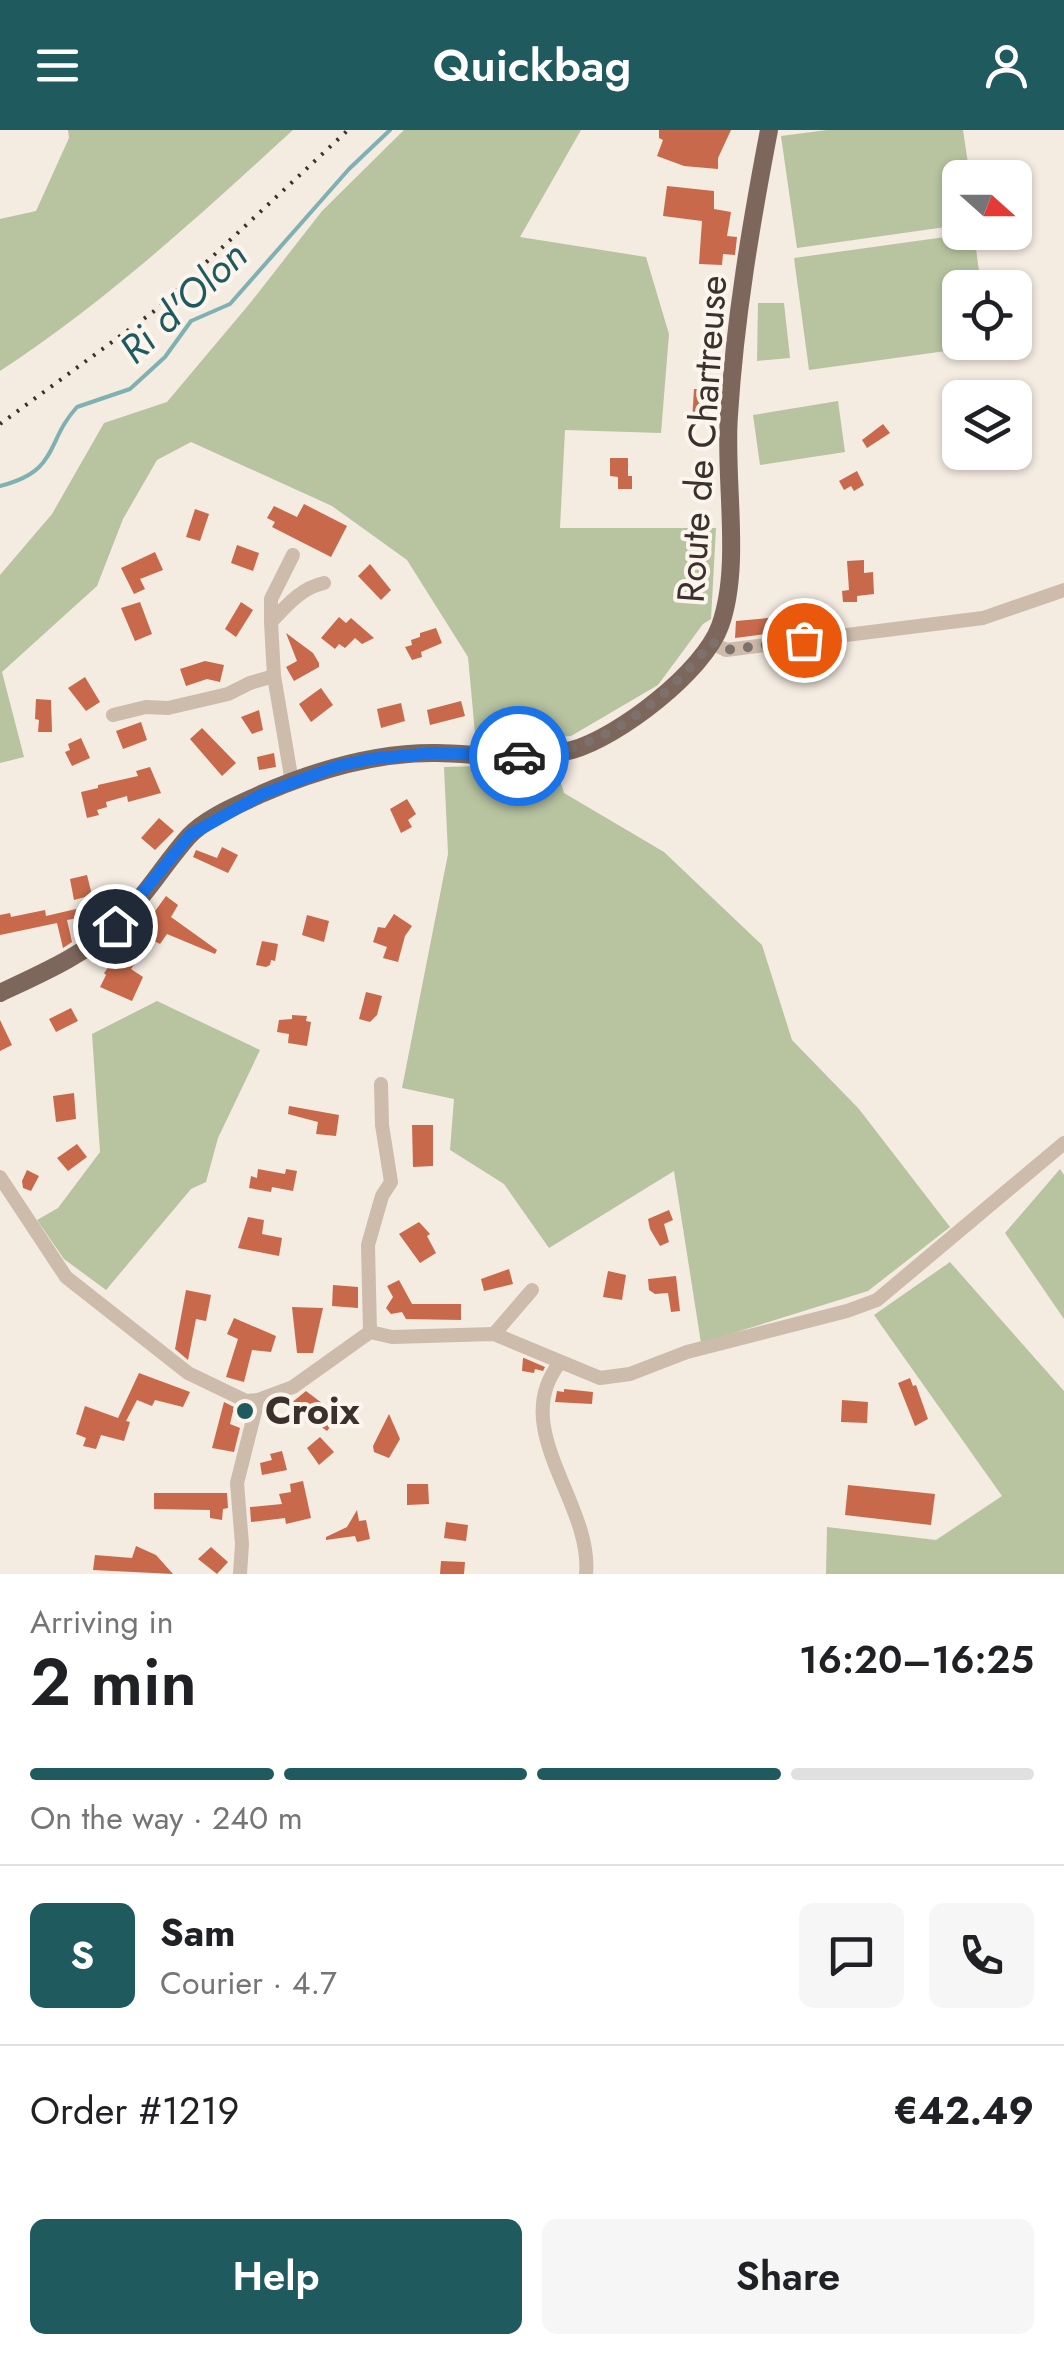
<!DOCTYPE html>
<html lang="en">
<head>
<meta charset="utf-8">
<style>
  :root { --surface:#fff; --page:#f6f6f6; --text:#202124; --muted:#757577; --line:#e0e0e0; --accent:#1f5a5e }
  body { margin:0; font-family:Jost,sans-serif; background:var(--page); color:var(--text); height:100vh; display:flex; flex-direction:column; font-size:38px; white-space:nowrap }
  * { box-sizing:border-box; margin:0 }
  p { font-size:32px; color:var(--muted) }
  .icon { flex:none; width:55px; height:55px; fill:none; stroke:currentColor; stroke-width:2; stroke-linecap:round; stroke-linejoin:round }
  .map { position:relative; height:1444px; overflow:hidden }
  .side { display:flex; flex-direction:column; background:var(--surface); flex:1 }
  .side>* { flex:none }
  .needle { width:65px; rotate:111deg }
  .fabs { position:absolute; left:942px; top:30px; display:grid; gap:20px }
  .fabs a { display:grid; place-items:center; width:90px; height:90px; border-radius:15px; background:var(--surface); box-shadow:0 2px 8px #0004; font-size:50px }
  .pin { position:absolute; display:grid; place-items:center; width:85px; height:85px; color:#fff; margin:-42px; border:5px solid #fff; border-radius:50%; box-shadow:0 2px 10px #0007 }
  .courier { position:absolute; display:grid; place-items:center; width:100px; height:100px; margin:-50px; border:8px solid #1a73e8; border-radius:50%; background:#fff; color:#222; box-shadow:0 2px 12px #0007 }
  .overview em { font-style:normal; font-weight:600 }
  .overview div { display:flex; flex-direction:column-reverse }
  .overview { display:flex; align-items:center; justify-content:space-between; height:170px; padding:0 30px }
  h1 { font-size:65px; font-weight:600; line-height:75px }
  .bar { display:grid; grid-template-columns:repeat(4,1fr); gap:15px 10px; align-content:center; height:120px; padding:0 30px }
  .bar i { height:12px; border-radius:8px; background:var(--line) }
  .bar .current { background:var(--accent) }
  .bar p { grid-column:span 4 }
  .line { display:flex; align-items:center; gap:25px; padding:0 30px; border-top:2px solid var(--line) }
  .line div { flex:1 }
  .round { display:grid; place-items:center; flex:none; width:105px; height:105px; border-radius:15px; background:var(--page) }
  .cta { display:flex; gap:20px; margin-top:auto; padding:20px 30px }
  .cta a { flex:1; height:115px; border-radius:15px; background:var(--accent); color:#fff; font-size:40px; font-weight:600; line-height:115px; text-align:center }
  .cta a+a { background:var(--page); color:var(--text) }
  header { display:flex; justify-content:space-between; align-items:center; height:130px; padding:0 30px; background:var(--accent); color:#fff; font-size:45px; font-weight:600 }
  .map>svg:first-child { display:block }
</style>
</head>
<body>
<header><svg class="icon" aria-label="menu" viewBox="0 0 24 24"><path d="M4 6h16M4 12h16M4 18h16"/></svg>Quickbag<svg class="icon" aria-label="person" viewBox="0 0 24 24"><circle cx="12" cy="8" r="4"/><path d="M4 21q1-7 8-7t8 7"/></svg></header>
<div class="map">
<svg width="1064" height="1444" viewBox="0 0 1064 1444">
  <rect width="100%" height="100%" fill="#f4ebe1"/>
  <g fill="#b8c4a0">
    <path d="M68 0H293C199 86 107 171 0 241V89L36 81 69 8Z"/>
    <path d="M404 0H581L520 107 646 127 669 204 661 303 565 300 560 398H716L711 489 703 494 658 555 571 606 476 614 468 527 407 430 332 376 191 312 157 330 123 389 97 456 2 542 24 627 0 633V445L52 384 104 293 167 272 251 172 322 81Z"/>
    <path d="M827 0H963L970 47 960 48V95L797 118 781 6Z"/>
    <path d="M974 103 981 157 960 158V212L989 215 809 240 794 128Z"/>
    <path d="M758 173H784L790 228 757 231Z"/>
    <path d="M838 271 845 322 760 335 753 285Z"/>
    <path d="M555 634 564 663 664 722 762 815 792 910 859 979 950 1097 868 1161 701 1213 674 1041 549 1118 504 1054 450 1020 454 969 402 958 448 724 444 637Z"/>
    <path d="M157 871 260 920 218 1008 206 1052 191 1059 106 1160 64 1129 37 1090 58 1078 100 1022 92 904Z"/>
    <path d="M1060 1039 1064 1045V1189L1005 1103Z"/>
    <path d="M950 1132 1064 1261V1444H826L827 1397 936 1410 1002 1366 874 1185Z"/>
  </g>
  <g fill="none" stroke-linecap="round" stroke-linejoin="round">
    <path stroke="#7fb0b2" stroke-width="4" d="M0 356C60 341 45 312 77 277L130 259 165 227 191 191 230 174 349 39 390 0"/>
  </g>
  <g fill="#c8694b">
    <path d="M659 0H731L718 28V39L684 36 657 26 663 10 659 8Z"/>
    <path d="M667 56 714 61V79L731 82 727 106 737 107 735 125 723 124 722 135 699 134 702 91 663 86Z"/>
    <path d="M694 259 708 260V291H692Z"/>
    <path d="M883 294 890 303 867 318 862 310Z"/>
    <path d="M610 328H628V346H632V359H618V347L610 346Z"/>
    <path d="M857 341 864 355 854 361 851 356 844 360 839 351Z"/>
    <path d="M304 374 347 396 331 427 272 397 275 392 267 388 274 376 297 387Z"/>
    <path d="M195 379 209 384 200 411 186 407Z"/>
    <path d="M237 415 259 423 253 441 231 433Z"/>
    <path d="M155 422 163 440 140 449 145 459 134 464 121 438Z"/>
    <path d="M864 430V443L873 442 874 464 857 466V472H843L842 461 849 460 847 431Z"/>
    <path d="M370 434 391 460 381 470 358 446Z"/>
    <path d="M140 472 152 504 135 511 121 478Z"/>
    <path d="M241 472 253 480 236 507 225 499Z"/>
    <path d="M812 484 813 498 735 508 736 491Z"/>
    <path d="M339 487 346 493 351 488 374 508 362 514 355 508 345 518 339 514 335 519 321 508Z"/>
    <path d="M436 498 442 513 421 522 422 527 412 530 405 517 412 515 411 510 420 507V503Z"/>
    <path d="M286 503 313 523 319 533V537L294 551 286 537 297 531Z"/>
    <path d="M205 531 224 535 220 552 207 549 186 556 180 539Z"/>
    <path d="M85 547 100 572 86 581 68 558Z"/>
    <path d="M321 558 333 575 311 592 299 574Z"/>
    <path d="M36 569 51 570 52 602H38L39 590 35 589Z"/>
    <path d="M461 571 465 586 430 595 427 580Z"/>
    <path d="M401 573 405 591 381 598 377 579Z"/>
    <path d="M259 580 263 600 252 604 241 587Z"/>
    <path d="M141 592 147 610 123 619 116 601Z"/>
    <path d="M202 598 236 633 222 646 190 609Z"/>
    <path d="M81 608 90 628 72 636 65 622 70 620 68 614Z"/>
    <path d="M274 623 276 637 259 640 257 627Z"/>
    <path d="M150 637 161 663 128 672 127 666 106 672 107 677 97 680 99 685 87 688 81 662 98 658V655L138 646 136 641Z"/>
    <path d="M407 669 416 684 408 690 412 697 401 703 390 679Z"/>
    <path d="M159 688 174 701 155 720 141 708Z"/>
    <path d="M222 717 238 725 228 743 193 727 196 720 217 728Z"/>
    <path d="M87 745 92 765 74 770 70 749Z"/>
    <path d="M166 766 178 775 171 787 217 820 215 824 167 804 160 814 152 810 131 839 143 847 132 871 100 857 106 845 104 843 122 818 126 821Z"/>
    <path d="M76 779 78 788 67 790 72 812 63 818 57 793 0 805V785L10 783 11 787 45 780 46 786Z"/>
    <path d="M394 784 412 796 405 806 398 832 383 828 387 817 373 812 378 797 385 798Z"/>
    <path d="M307 785 329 791 324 812 302 805Z"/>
    <path d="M262 811 278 814 275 831 271 830 270 835 266 837 256 835Z"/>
    <path d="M366 862 382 866 377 885 370 892 359 889Z"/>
    <path d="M71 878 78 891 56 902 49 889Z"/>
    <path d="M292 885 307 886 306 891 311 892 307 916 288 913 289 904 277 902 279 890 292 889Z"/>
    <path d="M0 890 12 915 0 921Z"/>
    <path d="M74 963 76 989 56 992 53 966Z"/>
    <path d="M289 976 339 985 336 1006 316 1004 318 992 288 984Z"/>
    <path d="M412 995H433V1036L413 1037Z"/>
    <path d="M77 1014 87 1027 68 1041 57 1028Z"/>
    <path d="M258 1039 285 1044 286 1039 297 1041 293 1061 272 1057 271 1062 249 1058 251 1046 257 1048Z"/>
    <path d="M27 1040 39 1046 31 1061 23 1058 22 1051Z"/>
    <path d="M669 1080 673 1090 664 1094 669 1112 660 1116 650 1099 648 1089Z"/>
    <path d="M248 1087 264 1090 262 1104 282 1108 279 1126 238 1118Z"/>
    <path d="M419 1092 430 1104 427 1106 436 1123 420 1133 399 1104Z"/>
    <path d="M509 1139 513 1154 484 1161 481 1149Z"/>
    <path d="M608 1141 626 1145 622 1170 603 1167Z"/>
    <path d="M676 1146 680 1181 671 1182 668 1163 655 1164 649 1160 648 1149Z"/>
    <path d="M399 1150 412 1174H461V1190L406 1189 402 1182 391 1184 386 1178 393 1167 387 1156Z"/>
    <path d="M333 1155 358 1157V1178L332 1176Z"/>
    <path d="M186 1160 211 1165 206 1191 196 1189 188 1230 175 1219Z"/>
    <path d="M292 1177 323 1178 313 1223H297Z"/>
    <path d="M234 1188 276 1206 271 1222 252 1220 244 1252 226 1247 238 1209 227 1204Z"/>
    <path d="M523 1228H524L545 1237 543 1241 535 1239 534 1243 522 1241Z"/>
    <path d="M139 1243 190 1262 183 1277 155 1270 152 1276 137 1270 126 1291 130 1292 124 1311 101 1305 96 1319 83 1316 86 1308 76 1304 85 1276 118 1288Z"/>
    <path d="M910 1248 913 1256 916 1255 928 1289 915 1296 898 1253Z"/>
    <path d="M564 1259 593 1262 592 1274 555 1272 557 1261 564 1262Z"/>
    <path d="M306 1261 339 1286 327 1301 290 1274Z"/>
    <path d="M842 1270 868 1272 867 1293 841 1292Z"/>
    <path d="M224 1272 234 1277 230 1294 240 1298 234 1322 212 1318Z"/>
    <path d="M389 1284 400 1309 389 1328 374 1322 373 1316Z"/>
    <path d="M320 1307 334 1322 319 1335 307 1318Z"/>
    <path d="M282 1321 287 1340 262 1345 260 1333 272 1330 270 1324Z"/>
    <path d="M303 1351 311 1388 286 1394 285 1388 251 1392 250 1377 282 1374 279 1364 291 1362 290 1354Z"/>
    <path d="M407 1354H428L429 1374 407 1375Z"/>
    <path d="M848 1355 935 1364 931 1395 845 1385Z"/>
    <path d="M154 1363H227L228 1378 223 1379 222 1390 210 1388V1380L154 1379Z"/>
    <path d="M357 1380 359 1391 366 1390 370 1409 357 1412 355 1406 326 1410V1407L347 1397Z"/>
    <path d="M446 1392 468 1395 466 1411 444 1408Z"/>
    <path d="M136 1416 156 1425 173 1444 93 1440 95 1425 132 1428Z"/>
    <path d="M211 1417 228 1432 217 1444 198 1429Z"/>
    <path d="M441 1431 465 1432 464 1444H440Z"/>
  </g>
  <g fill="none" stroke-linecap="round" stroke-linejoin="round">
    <g stroke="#cdbbac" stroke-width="14">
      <path d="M271 492V469L293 425"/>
      <path d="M712 513 726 520 983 488 1064 460"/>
      <path d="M113 585 146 577 168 578 228 564 250 553 274 546"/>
      <path d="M292 652 274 546 271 492C287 475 301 458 324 453"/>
      <path d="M0 1047 66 1147 188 1243 246 1271 258 1270 293 1257 370 1202 392 1207 494 1204 600 1248 630 1244 687 1222 847 1181 877 1170 1064 1013"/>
      <path d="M370 1202 368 1115 382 1066 391 1052 382 995 381 954"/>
      <path d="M494 1204 532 1160"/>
      <path d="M559 1234C508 1299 593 1374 586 1444"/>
      <path d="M240 1444 242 1414 237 1353 258 1270"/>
    </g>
    <path stroke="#7d675c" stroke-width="18" d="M0 863C40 844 85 825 117 794 145 767 164 734 189 706 207 687 238 675 261 664 316 640 376 622 437 623 482 624 529 632 572 620 619 607 704 541 720 496 742 436 724 349 729 285 735 189 751 94 769 0"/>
    <path stroke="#3b302b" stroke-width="4" stroke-dasharray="2.5 8" stroke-linecap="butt" d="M0 294 153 182 348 0"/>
  </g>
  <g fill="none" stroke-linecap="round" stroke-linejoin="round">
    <path stroke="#7c716b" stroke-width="10" stroke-dasharray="0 18" d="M519 626C598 626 665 571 712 512L726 520 804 510"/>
    <path stroke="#1a73e8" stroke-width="12" d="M115 796 190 705 263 664 338 636 370 629 434 623 519 626"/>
  </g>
  <circle fill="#1f5a5e" stroke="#fbf5ee" stroke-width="4" cx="245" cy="1281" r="10"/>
  <g text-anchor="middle" stroke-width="8" stroke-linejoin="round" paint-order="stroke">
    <g font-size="38" fill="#3b302b" stroke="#fbf5ee">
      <text transform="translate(702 309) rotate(-86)" y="13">Route de Chartreuse</text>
    </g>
    <g font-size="38" font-weight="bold" fill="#3b302b" stroke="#fbf5ee" text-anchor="start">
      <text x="265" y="1294">Croix</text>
    </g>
    <g font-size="40" font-style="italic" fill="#1f5a5e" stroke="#fbf5ee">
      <text transform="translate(183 172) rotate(-43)" y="14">Ri d'Olon</text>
    </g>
  </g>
</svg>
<div class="fabs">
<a><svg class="needle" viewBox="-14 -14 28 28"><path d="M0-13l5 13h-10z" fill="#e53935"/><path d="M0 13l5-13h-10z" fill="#757577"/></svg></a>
<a><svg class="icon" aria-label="locate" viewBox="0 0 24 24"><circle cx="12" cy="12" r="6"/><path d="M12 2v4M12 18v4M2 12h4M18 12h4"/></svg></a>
<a><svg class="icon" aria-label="layers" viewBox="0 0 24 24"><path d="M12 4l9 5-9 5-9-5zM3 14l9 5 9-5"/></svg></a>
</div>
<div class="pin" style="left:804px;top:510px;background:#ea580c"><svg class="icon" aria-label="bag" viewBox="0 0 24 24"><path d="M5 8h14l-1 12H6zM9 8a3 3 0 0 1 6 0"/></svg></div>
<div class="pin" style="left:115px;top:796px;background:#1f2937"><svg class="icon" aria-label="home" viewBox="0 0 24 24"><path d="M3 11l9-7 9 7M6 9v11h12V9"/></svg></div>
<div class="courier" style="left:519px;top:626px"><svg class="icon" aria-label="car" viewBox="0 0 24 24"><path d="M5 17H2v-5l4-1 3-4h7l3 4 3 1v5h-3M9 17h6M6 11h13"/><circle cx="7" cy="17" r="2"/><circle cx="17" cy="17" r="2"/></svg></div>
</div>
<section class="side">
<div class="overview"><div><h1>2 min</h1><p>Arriving in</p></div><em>16:20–16:25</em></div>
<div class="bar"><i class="current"></i><i class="current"></i><i class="current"></i><i></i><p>On the way · 240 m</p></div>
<div class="line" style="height:180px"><b class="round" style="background:var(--accent);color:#fff">S</b><div><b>Sam</b><p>Courier · 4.7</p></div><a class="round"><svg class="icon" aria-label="chat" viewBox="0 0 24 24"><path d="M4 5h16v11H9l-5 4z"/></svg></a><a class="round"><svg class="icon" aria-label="phone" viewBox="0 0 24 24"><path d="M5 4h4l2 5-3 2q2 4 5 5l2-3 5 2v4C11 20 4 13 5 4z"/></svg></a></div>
<div class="line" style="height:130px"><div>Order #1219</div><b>€42.49</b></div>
<div class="cta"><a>Help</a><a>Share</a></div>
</section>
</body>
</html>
